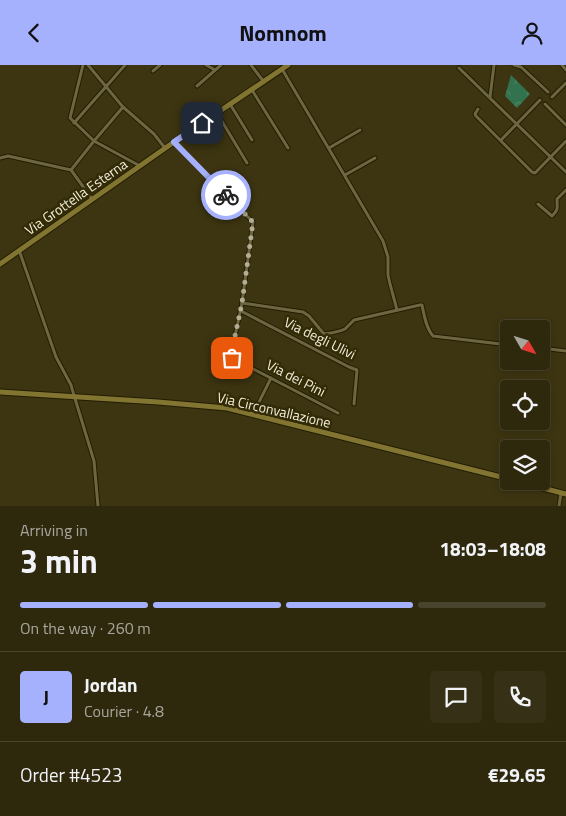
<!DOCTYPE html>
<html lang="en">
<head>
<meta charset="utf-8">
<style>
  :root { --surface:#2e280d; --page:#363016; --text:#f1f3f6; --muted:#a7a69d; --line:#49442e; --accent:#a5b1fc }
  body { margin:0; font-family:"Titillium Web",sans-serif; background:var(--page); color:var(--text); height:100vh; display:flex; flex-direction:column; font-size:19px; white-space:nowrap }
  * { box-sizing:border-box; margin:0 }
  p { font-size:16px; color:var(--muted) }
  .icon { flex:none; width:28px; height:28px; fill:none; stroke:currentColor; stroke-width:2; stroke-linecap:round; stroke-linejoin:round }
  .map { position:relative; height:441px; overflow:hidden }
  .drawer { display:flex; flex-direction:column; background:var(--surface); flex:1 }
  .drawer>* { flex:none }
  .needle { width:32px; rotate:129deg }
  .fabs { position:absolute; left:500px; top:255px; display:grid; gap:10px }
  .fabs a { display:grid; place-items:center; width:50px; height:50px; border-radius:5px; background:var(--surface); box-shadow:0 2px 8px #0003,0 0 0 1px var(--line); font-size:25px }
  .pin { position:absolute; display:grid; place-items:center; width:42px; height:42px; color:#fff; margin:-21px; border-radius:10px; box-shadow:0 2px 8px #0006 }
  .courier { position:absolute; display:grid; place-items:center; width:50px; height:50px; margin:-25px; border:4px solid #a5b1fc; border-radius:50%; background:#fff; color:#222; box-shadow:0 1px 6px #0007 }
  .headline em { font-style:normal; font-weight:700 }
  .headline div { display:flex; flex-direction:column-reverse }
  .headline { display:flex; align-items:center; justify-content:space-between; height:85px; padding:0 20px }
  h1 { font-size:32px; font-weight:700; line-height:38px }
  .bar { display:grid; grid-template-columns:repeat(4,1fr); gap:8px 5px; align-content:center; height:60px; padding:0 20px }
  .bar i { height:6px; border-radius:4px; background:var(--line) }
  .bar .active { background:var(--accent) }
  .bar p { grid-column:span 4 }
  .line { display:flex; align-items:center; gap:12px; padding:0 20px; border-top:1px solid var(--line) }
  .line div { flex:1 }
  .round { display:grid; place-items:center; flex:none; width:52px; height:52px; border-radius:5px; background:var(--page) }
  header { display:flex; justify-content:space-between; align-items:center; height:65px; padding:0 20px; background:var(--accent); color:#111; font-size:22px; font-weight:700 }
  .map>svg:first-child { display:block }
</style>
</head>
<body>
<header><svg class="icon" aria-label="back" viewBox="0 0 24 24"><path d="M15 5l-7 7 7 7"/></svg>Nomnom<svg class="icon" aria-label="person" viewBox="0 0 24 24"><circle cx="12" cy="8" r="4"/><path d="M4 21q1-7 8-7t8 7"/></svg></header>
<div class="map">
<svg width="566" height="441" viewBox="0 0 566 441">
  <defs>
    <pattern id="forest-crowns" width="20" height="18" patternUnits="userSpaceOnUse" patternTransform="scale(1.25)"><rect width="20" height="18" fill="#32724f"/><path d="M2 6a3 3 0 1 1 6 0M12 15a3 3 0 1 1 6 0" fill="none" stroke="#508668"/></pattern>
  </defs>
  <rect width="100%" height="100%" fill="#3d3511"/>
  <path fill="url(#forest-crowns)" d="M511 10 530 29 517 43 505 31Z"/>
  <g fill="none" stroke-linecap="round" stroke-linejoin="round">
    <defs>
      <g id="street">
        <path d="M88 0 123 42 154 69 165 83"/>
        <path d="M206 0 215 5"/>
        <path d="M251 0 264 17"/>
        <path d="M514 0 521 2 548 27"/>
        <path d="M562 0 566 5"/>
        <path d="M459 3 566 107"/>
        <path d="M282 4 383 176 388 192V210L390 219 397 245"/>
        <path d="M153 6 160 0"/>
        <path d="M197 21 221 0"/>
        <path d="M252 25 288 83"/>
        <path d="M490 32 494 0"/>
        <path d="M552 32 566 18"/>
        <path d="M230 39 252 75"/>
        <path d="M545 39 566 60"/>
        <path d="M123 42 94 76 140 101"/>
        <path d="M478 44 475 49 476 51 532 107 535 108 566 76"/>
        <path d="M217 48 247 98"/>
        <path d="M74 58 125 0"/>
        <path d="M501 75 540 35"/>
        <path d="M174 77 253 157 242 238 231 290 232 293 338 348"/>
        <path d="M329 83 360 65"/>
        <path d="M0 93 8 91 71 105 92 134"/>
        <path d="M71 105 94 76 70 53 83 0"/>
        <path d="M345 110 375 93"/>
        <path d="M538 139 552 151C559 144 557 143 557 134L566 125"/>
        <path d="M19 185 56 292 71 320 73 327 94 396 98 441"/>
        <path d="M242 238 303 247 309 251 324 269C331 268 339 267 345 264 348 261 351 258 354 255L420 240H422C424 250 426 263 433 271L509 280"/>
        <path d="M241 246 349 302 357 305 354 339"/>
        <path d="M541 283 566 286"/>
        <path d="M253 349 271 313"/>
        <path d="M559 441 561 428"/>
      </g>
      <g id="secondary">
        <path d="M0 199 174 77 288 0"/>
        <path d="M0 327 158 337 227 343 509 414"/>
        <path d="M516 416 566 429"/>
      </g>
    </defs>
    <use href="#street" stroke="#221d03" stroke-width="5"/>
    <use href="#secondary" stroke="#221d03" stroke-width="7"/>
    <use href="#street" stroke="#6e6541" stroke-width="3"/>
    <use href="#secondary" stroke="#827431" stroke-width="5"/>
  </g>
  <g fill="none" stroke-linecap="round" stroke-linejoin="round">
    <path stroke="#b2ad93" stroke-width="5" stroke-dasharray="0 9" d="M226 130 253 157 242 238 231 290 232 293"/>
    <path stroke="#a5b1fc" stroke-width="6" d="M202 58 174 77 226 130"/>
  </g>
  <g text-anchor="middle" stroke-width="5" stroke-linejoin="round" paint-order="stroke">
    <g font-size="14" fill="#f1edd9" stroke="#332b06">
      <text transform="translate(76 132) rotate(-35)" y="5">Via Grottella Esterna</text>
      <text transform="translate(320 273) rotate(26)" y="5">Via degli Ulivi</text>
      <text transform="translate(296 313) rotate(27)" y="5">Via dei Pini</text>
      <text transform="translate(274 345) rotate(13)" y="5">Via Circonvallazione</text>
    </g>
  </g>
</svg>
<div class="fabs">
<a><svg class="needle" viewBox="-14 -14 28 28"><path d="M0-13l5 13h-10z" fill="#e53935"/><path d="M0 13l5-13h-10z" fill="#a7a69d"/></svg></a>
<a><svg class="icon" aria-label="locate" viewBox="0 0 24 24"><circle cx="12" cy="12" r="6"/><path d="M12 2v4M12 18v4M2 12h4M18 12h4"/></svg></a>
<a><svg class="icon" aria-label="layers" viewBox="0 0 24 24"><path d="M12 4l9 5-9 5-9-5zM3 14l9 5 9-5"/></svg></a>
</div>
<div class="pin" style="left:232px;top:293px;background:#ea580c"><svg class="icon" aria-label="bag" viewBox="0 0 24 24"><path d="M5 8h14l-1 12H6zM9 8a3 3 0 0 1 6 0"/></svg></div>
<div class="pin" style="left:202px;top:58px;background:#1f2937"><svg class="icon" aria-label="home" viewBox="0 0 24 24"><path d="M3 11l9-7 9 7M6 9v11h12V9"/></svg></div>
<div class="courier" style="left:226px;top:130px"><svg class="icon" aria-label="bike" viewBox="0 0 24 24"><circle cx="6" cy="16" r="4"/><circle cx="18" cy="16" r="4"/><path d="M6 16l4-8h5l3 8M10 8l3 8H6M13 5h3"/></svg></div>
</div>
<section class="drawer">
<div class="headline"><div><h1>3 min</h1><p>Arriving in</p></div><em>18:03–18:08</em></div>
<div class="bar"><i class="active"></i><i class="active"></i><i class="active"></i><i></i><p>On the way · 260 m</p></div>
<div class="line" style="height:90px"><b class="round" style="background:var(--accent);color:#111">J</b><div><b>Jordan</b><p>Courier · 4.8</p></div><a class="round"><svg class="icon" aria-label="chat" viewBox="0 0 24 24"><path d="M4 5h16v11H9l-5 4z"/></svg></a><a class="round"><svg class="icon" aria-label="phone" viewBox="0 0 24 24"><path d="M5 4h4l2 5-3 2q2 4 5 5l2-3 5 2v4C11 20 4 13 5 4z"/></svg></a></div>
<div class="line" style="height:65px"><div>Order #4523</div><b>€29.65</b></div>
</section>
</body>
</html>
